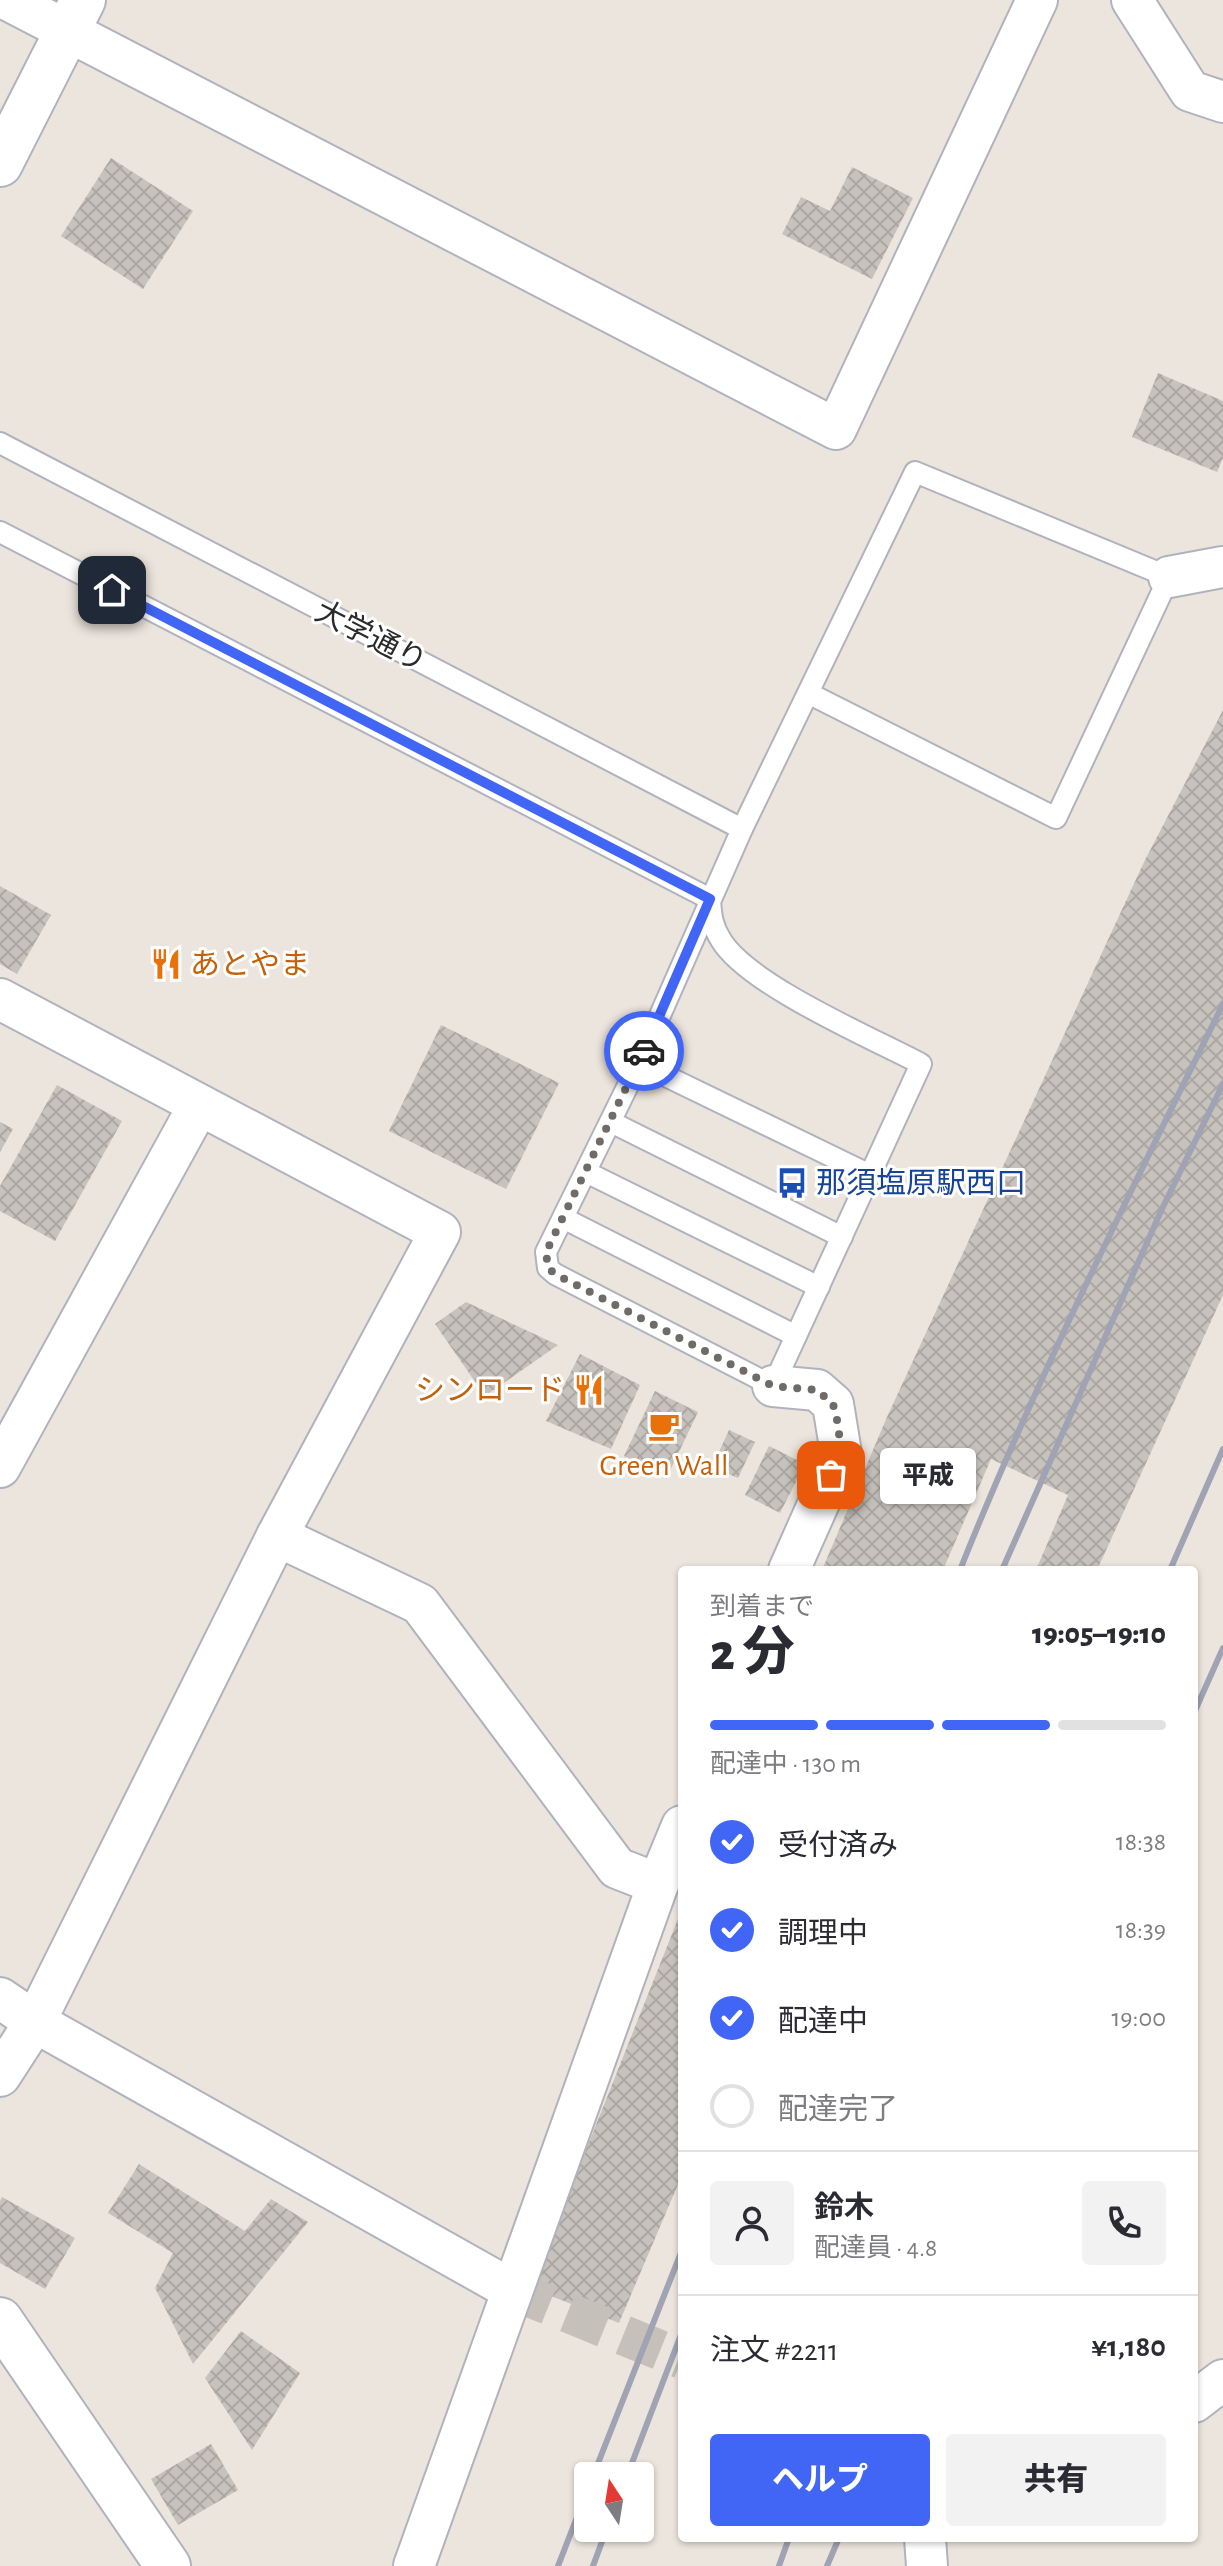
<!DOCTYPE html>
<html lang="ja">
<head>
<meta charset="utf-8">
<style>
  :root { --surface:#fff; --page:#f2f2f3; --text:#2b2b33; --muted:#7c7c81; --line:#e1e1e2; --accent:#4165f4 }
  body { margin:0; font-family:"Alegreya Sans","Noto Sans JP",sans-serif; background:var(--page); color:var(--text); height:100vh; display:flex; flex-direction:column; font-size:30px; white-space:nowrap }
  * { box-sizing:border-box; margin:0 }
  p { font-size:26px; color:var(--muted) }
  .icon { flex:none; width:44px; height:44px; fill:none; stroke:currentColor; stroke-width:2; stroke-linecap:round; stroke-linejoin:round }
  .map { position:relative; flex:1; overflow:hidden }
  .panel { position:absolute; left:678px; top:1566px; width:520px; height:976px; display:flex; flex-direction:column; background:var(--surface); border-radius:8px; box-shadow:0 2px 6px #0004 }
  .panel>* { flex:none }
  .needle { width:52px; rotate:348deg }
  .controls { position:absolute; left:574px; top:2462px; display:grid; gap:16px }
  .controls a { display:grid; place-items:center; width:80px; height:80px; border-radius:8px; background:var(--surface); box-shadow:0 2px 6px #0004; font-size:40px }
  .pin { position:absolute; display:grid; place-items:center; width:68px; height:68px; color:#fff; margin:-34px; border-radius:16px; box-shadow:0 4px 12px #0006 }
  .courier { position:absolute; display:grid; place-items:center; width:80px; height:80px; margin:-40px; border:6px solid #4165f4; border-radius:50%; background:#fff; color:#222; box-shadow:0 2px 10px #0007 }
  .bubble { position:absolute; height:56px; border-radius:8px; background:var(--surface); box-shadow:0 2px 6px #0004; font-size:26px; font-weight:800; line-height:56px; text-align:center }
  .overview em { font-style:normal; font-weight:800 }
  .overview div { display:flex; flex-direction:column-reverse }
  .overview { display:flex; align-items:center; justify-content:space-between; height:136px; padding:0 32px }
  h1 { font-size:52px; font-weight:800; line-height:60px }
  .bar { display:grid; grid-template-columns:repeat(4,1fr); gap:12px 8px; align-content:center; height:96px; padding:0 32px }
  .bar i { height:10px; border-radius:6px; background:var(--line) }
  .bar .on { background:var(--accent) }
  .bar p { grid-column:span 4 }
  .line { display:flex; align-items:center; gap:20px; padding:0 32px; border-top:2px solid var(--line) }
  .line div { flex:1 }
  .round { display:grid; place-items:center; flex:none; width:84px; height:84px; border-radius:8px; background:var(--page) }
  ol { padding:0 32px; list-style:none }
  li { display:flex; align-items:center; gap:24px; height:88px }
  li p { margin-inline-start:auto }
  li .icon { padding:8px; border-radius:50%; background:var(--accent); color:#fff; stroke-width:4 }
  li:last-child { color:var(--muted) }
  li i { width:44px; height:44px; border:4px solid var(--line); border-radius:50% }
  .button { display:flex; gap:16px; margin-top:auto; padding:16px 32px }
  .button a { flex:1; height:92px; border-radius:8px; background:var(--accent); color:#fff; font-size:32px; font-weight:800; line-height:92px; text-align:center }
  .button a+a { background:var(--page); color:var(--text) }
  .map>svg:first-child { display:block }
</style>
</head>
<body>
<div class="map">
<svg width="1223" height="2566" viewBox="0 0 1223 2566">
  <defs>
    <pattern id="building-cross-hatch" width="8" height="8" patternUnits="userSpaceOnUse" patternTransform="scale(2)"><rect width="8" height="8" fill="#c7c2bc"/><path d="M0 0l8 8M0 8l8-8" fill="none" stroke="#aba7a2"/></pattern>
  </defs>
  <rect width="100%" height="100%" fill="#ece5dd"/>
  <g fill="url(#building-cross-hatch)">
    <path d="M111 158 193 211 143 289 61 236Z"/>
    <path d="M852 167 913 198 872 279 782 234 801 197 830 211Z"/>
    <path d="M1158 373 1223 401V458L1217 472 1132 437Z"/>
    <path d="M1223 710V1295L1097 1570H1036L1068 1495 991 1459 943 1570H822L887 1417 1144 862Z"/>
    <path d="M0 886 51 915 17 974 0 964Z"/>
    <path d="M441 1025 559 1083 506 1189 389 1131Z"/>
    <path d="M57 1085 122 1121 55 1241 0 1211V1186Z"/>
    <path d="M0 1122 13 1129 0 1152Z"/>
    <path d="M466 1302 558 1345 485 1396 435 1324Z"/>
    <path d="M580 1354 640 1385 611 1449 546 1421Z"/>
    <path d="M655 1391 698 1412 667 1477 624 1456Z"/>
    <path d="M729 1430 755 1442 738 1478 712 1467Z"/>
    <path d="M769 1446 805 1464 780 1513 745 1495Z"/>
    <path d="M682 1909V2175L619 2323 531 2288Z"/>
    <path d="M139 2164 245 2231 271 2199 308 2222 193 2364 155 2288 173 2253 108 2213Z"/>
    <path d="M2 2197 75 2238 45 2289 0 2263V2201Z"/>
    <path d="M241 2331 300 2373 252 2450 205 2378Z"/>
    <path d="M211 2444 238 2490 178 2525 151 2479Z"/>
  </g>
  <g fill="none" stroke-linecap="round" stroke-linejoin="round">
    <path stroke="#c5c0b9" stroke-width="40" stroke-dasharray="40 20" stroke-linecap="butt" d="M512 2290 682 2359"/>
    <defs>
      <g id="service">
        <path d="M0 443 742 829"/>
        <path d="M0 532 710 899"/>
        <path d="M710 899C711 915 712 926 721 940 748 985 872 1038 921 1064L773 1386 555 1274 548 1268 546 1252 639 1063 742 829 915 472 1169 577 1056 818 808 693"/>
        <path d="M639 1063 870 1175"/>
        <path d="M611 1122 842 1237"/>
        <path d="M586 1172 819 1287"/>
        <path d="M563 1218 796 1336"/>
      </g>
      <g id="minor">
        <path d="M8 0 836 429 1037 0"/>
        <path d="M1132 0 1190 91 1223 102"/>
        <path d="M1169 577 1223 567"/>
        <path d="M0 999 440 1232 277 1536 35 2022 0 2076"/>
        <path d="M773 1386 817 1390 833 1404 841 1453 789 1570"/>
        <path d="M0 1467 199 1105"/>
        <path d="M277 1536 420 1604 617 1868 658 1884"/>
        <path d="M0 1998 35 2022 512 2290"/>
        <path d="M1194 2402 1223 2380"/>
        <path d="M925 2538 927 2566"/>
        <path d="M414 2566 658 1884 682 1826"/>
      </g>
      <g id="tertiary">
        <path d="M0 164 83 0"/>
        <path d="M0 2320 168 2566"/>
      </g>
    </defs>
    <use href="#service" stroke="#b0b3be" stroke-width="24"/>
    <use href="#minor" stroke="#b0b3be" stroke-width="44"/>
    <use href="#tertiary" stroke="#b0b3be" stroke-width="48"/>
    <use href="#service" stroke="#fff" stroke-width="20"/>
    <use href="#minor" stroke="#fff" stroke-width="40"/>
    <use href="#tertiary" stroke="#fff" stroke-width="44"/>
    <g stroke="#9fa3b4" stroke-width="6">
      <path d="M960 1570C1037 1377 1131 1191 1223 1004"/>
      <path d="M1002 1570 1161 1211 1223 1084"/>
      <path d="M1170 1570 1223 1449"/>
      <path d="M1194 1713 1223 1648"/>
      <path d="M593 2476 682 2250"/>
      <path d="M627 2476 682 2332"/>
      <path d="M558 2566 588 2489"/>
      <path d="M593 2566 607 2528"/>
      <path d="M779 2566 789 2538"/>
      <path d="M827 2566 839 2538"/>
    </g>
  </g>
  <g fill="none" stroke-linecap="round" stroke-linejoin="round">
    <path stroke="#6e6b69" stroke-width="8" stroke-dasharray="0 14.4" d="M644 1051 546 1252 548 1268 555 1274 773 1386 817 1390 833 1404 838 1424 841 1453 831 1475"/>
    <path stroke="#4165f4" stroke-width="10" d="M112 590 710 899 644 1051"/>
  </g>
  <defs>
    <symbol id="restaurant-bare" viewBox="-9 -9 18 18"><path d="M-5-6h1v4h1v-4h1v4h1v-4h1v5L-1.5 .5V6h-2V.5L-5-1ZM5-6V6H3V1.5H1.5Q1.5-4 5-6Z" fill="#e8710a" stroke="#fff" stroke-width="2.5" paint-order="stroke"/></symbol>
    <symbol id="bus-bare" viewBox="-9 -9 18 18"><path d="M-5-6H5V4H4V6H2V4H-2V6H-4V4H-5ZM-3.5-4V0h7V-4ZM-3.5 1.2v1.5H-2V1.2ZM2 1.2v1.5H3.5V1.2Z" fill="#1a4fb4" stroke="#fff" stroke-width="2.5" paint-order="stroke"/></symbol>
    <symbol id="cafe-bare" viewBox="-9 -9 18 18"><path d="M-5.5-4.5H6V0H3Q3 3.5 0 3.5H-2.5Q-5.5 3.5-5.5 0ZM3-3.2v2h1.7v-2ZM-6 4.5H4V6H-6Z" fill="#e8710a" stroke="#fff" stroke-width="2.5" paint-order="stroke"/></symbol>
  </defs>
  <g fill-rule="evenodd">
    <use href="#restaurant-bare" x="144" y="942" width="44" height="44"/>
    <use href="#bus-bare" x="770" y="1161" width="44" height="44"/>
    <use href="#restaurant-bare" x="567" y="1368" width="44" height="44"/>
    <use href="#cafe-bare" x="642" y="1404" width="44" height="44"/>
  </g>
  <g text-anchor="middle" stroke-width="6" stroke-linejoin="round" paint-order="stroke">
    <g font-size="30" fill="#2a2a2a" stroke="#fff">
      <text transform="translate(371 636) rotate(27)" y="10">大学通り</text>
    </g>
    <g font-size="30" fill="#c56008" stroke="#fff" text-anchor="start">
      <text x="190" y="974">あとやま</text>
      <text x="565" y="1400" text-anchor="end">シンロード</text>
      <text x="664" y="1475" text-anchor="middle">Green Wall</text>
    </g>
    <g font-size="30" fill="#164399" stroke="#fff" text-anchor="start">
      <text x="816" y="1193">那須塩原駅西口</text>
    </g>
  </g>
</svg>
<div class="controls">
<a><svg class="needle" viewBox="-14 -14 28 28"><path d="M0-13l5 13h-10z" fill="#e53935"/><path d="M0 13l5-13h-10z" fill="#7c7c81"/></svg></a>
</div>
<div class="pin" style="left:831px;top:1475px;background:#ea580c"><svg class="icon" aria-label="bag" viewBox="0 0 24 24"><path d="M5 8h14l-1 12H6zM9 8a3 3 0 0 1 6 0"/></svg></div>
<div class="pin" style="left:112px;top:590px;background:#1f2937"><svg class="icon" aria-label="home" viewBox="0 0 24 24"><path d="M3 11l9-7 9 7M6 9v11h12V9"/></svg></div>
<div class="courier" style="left:644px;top:1051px"><svg class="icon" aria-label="car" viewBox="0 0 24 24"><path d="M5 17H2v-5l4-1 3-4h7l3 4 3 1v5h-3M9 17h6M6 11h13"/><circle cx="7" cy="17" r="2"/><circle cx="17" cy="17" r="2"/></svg></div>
<div class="bubble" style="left:880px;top:1448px;width:96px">平成</div>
<section class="panel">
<div class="overview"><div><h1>2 分</h1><p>到着まで</p></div><em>19:05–19:10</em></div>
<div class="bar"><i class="on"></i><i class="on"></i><i class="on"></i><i></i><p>配達中 · 130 m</p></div>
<ol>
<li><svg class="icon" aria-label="check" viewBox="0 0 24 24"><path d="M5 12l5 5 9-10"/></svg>受付済み<p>18:38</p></li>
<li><svg class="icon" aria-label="check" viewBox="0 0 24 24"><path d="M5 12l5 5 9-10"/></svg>調理中<p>18:39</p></li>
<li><svg class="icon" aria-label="check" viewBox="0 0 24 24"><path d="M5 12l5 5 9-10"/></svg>配達中<p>19:00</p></li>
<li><i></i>配達完了</li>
</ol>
<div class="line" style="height:144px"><a class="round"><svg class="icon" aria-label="person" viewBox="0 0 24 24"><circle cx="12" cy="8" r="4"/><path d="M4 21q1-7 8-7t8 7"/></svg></a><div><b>鈴木</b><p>配達員 · 4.8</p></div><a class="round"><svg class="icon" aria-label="phone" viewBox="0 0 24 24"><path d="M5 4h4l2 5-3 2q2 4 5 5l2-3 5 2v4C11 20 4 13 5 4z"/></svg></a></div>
<div class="line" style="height:104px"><div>注文 #2211</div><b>¥1,180</b></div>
<div class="button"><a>ヘルプ</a><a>共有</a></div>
</section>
</div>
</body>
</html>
